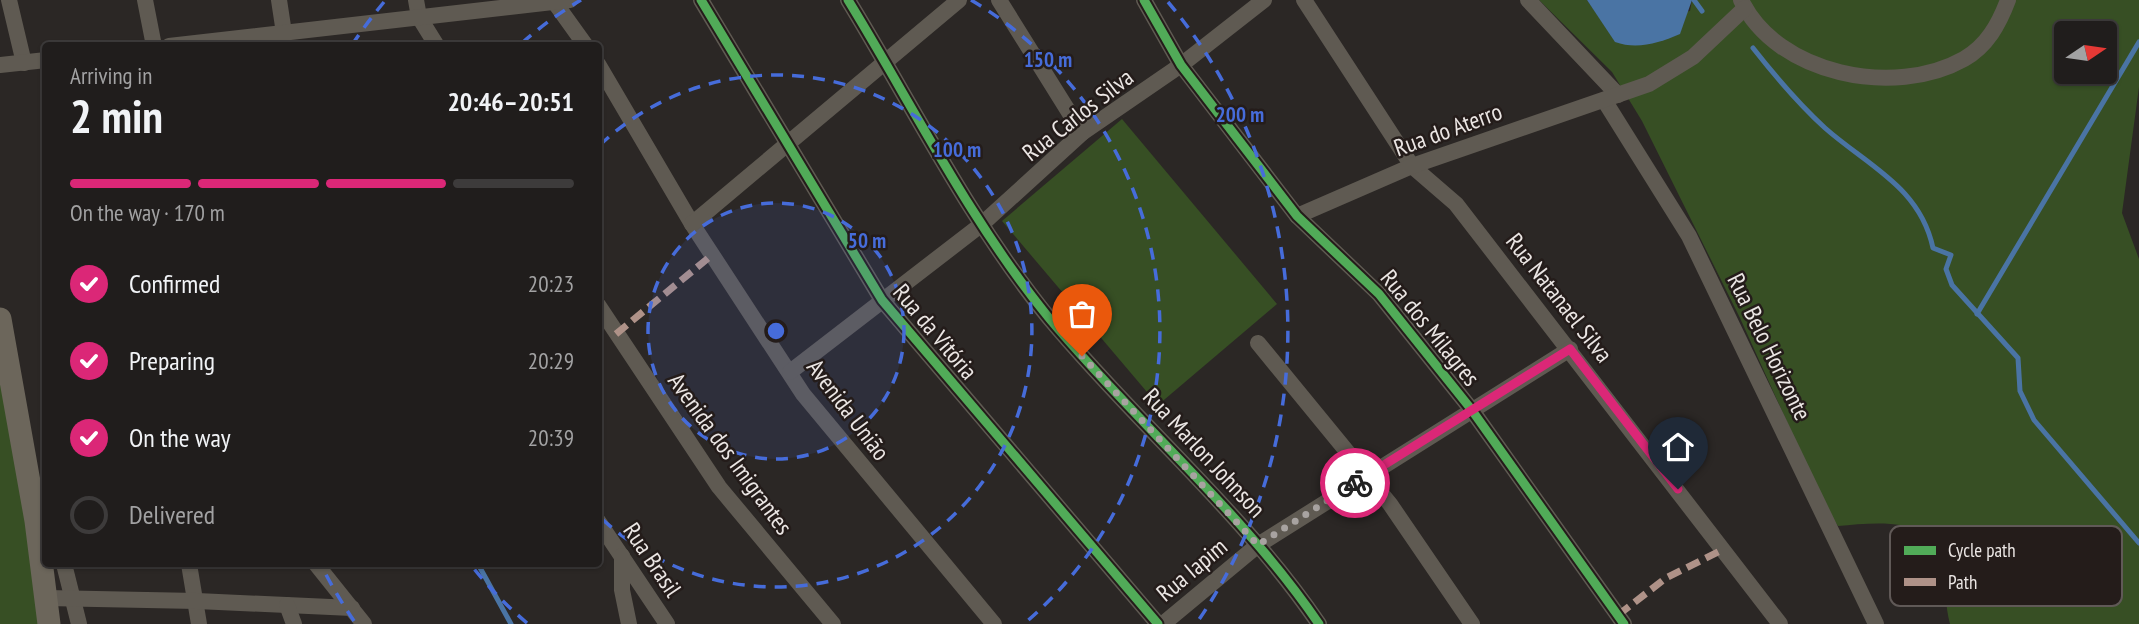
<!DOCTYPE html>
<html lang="en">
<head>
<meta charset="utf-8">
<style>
  :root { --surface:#201d1c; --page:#2d2a29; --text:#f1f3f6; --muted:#a2a2a3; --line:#3d3b3b; --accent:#db2777 }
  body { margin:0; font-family:"PT Sans Narrow",sans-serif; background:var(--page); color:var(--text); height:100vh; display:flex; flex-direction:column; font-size:26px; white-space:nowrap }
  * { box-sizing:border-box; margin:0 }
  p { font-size:23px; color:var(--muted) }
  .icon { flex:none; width:38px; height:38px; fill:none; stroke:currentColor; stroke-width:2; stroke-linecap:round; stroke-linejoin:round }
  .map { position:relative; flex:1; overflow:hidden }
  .details { position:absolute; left:42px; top:42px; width:560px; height:525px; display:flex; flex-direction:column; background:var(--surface); border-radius:7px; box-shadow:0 2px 5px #0004,0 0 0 2px var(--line) }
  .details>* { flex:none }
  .needle { width:46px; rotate:77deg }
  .tools { position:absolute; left:2054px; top:21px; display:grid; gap:14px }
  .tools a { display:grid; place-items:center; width:63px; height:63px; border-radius:7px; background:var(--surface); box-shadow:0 2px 5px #0004,0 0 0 2px var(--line); font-size:35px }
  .pin { position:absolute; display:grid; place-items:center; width:60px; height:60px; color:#fff; margin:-72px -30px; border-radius:50% 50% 50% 0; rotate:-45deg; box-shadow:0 0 7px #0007 }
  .pin .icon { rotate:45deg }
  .courier { position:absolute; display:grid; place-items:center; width:70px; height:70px; margin:-35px; border:5px solid #db2777; border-radius:50%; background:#fff; color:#222; box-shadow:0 2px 9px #0007 }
  .headline em { font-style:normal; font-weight:700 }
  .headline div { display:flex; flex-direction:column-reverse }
  .headline { display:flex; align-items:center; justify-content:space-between; height:119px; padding:0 28px }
  h1 { font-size:46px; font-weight:700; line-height:52px }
  .bar { display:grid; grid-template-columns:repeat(4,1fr); gap:10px 7px; align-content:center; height:84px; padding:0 28px }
  .bar i { height:9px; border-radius:5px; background:var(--line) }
  .bar .current { background:var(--accent) }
  .bar p { grid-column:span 4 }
  ol { padding:0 28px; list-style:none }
  li { display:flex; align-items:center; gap:21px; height:77px }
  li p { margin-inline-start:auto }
  li .icon { padding:7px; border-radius:50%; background:var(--accent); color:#fff; stroke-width:4 }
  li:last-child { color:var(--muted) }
  li i { width:38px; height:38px; border:4px solid var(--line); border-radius:50% }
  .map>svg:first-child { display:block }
</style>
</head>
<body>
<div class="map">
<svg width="2139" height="624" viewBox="0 0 2139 624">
  <rect width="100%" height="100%" fill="#2b2725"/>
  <g fill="#374f24" fill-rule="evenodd">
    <path d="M1539 0H1587L1602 21 1690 11 1692 0H2139V87L2122 213 2139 259V624H1950C1945 605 1946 589 1944 570 1939 514 1878 523 1838 526L1825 506 1740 318 1642 121 1612 72ZM2067 33H2105V72H2067Z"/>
    <path d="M1122 119 1277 304 1158 405 1002 221Z"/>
    <path d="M0 373 43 624H0Z"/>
  </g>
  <path fill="#4a74a4" d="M1587 0H1692L1680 34C1659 43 1637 50 1615 42Z"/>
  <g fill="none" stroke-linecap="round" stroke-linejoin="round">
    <g stroke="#4a74a4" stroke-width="5">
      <path d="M1694 0 1702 11"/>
      <path d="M1753 48C1775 76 1799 104 1825 128 1868 166 1920 187 1933 248L1951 255 1946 269 1952 285 2018 358 2020 391 2034 420 2139 543"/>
      <path d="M1977 314 2139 42"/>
      <path d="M478 564 511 624"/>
    </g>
    <g stroke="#5f5a52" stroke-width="16">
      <path d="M9 0 24 63"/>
      <path d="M145 0 154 46"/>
      <path d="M279 0 284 33"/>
      <path d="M416 0 419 17 437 46"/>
      <path d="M553 0 586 46"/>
      <path d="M701 0 882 300 1158 624"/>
      <path d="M848 0C913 106 970 221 1049 318 1136 423 1242 511 1319 624"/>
      <path d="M999 0 1082 133"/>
      <path d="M1144 0 1181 65 1297 216 1379 294 1471 409 1624 624"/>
      <path d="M1304 0 1412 166 1456 204 1780 624"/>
      <path d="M1528 0 1618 95"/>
      <path d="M1741 0C1777 75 1895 98 1964 59 1987 46 1999 24 2008 0"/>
      <path d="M169 46 570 0"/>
      <path d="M598 64 692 224 803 394 994 624"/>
      <path d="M0 65 46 60"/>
      <path d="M1604 100 1689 236 1876 624"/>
      <path d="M1297 216 1412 166 1649 84 1693 57 1745 8"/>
      <path d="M692 224 959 0"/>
      <path d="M598 305 719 487 833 624"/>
      <path d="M1258 343 1390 504 1472 624"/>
      <path d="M790 372 982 224 1082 133 1181 65 1264 0"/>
      <path d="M598 521 667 624"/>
      <path d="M622 556V590L629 624"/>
      <path d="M64 564 79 624"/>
      <path d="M189 564 199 624"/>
      <path d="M316 564 364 624"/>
      <path d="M46 598 197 601 352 608"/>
      <path d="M287 605 294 624"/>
      <path d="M1163 624 1258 545 1570 349"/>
    </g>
    <path stroke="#6c665b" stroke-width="23" d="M0 319 36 521 49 624"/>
    <g stroke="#af9288" stroke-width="7" stroke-dasharray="14 7" stroke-linecap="butt">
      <path d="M616 334 712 255"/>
      <path d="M1618 615 1666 578 1724 549"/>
    </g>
    <defs>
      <g id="cycleway">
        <path d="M701 0 882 300 1158 624"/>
        <path d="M848 0C913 106 970 221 1049 318 1136 423 1242 511 1319 624"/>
        <path d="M1144 0 1181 65 1297 216 1379 294 1471 409 1624 624"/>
      </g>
    </defs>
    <use href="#cycleway" stroke="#241c1a" stroke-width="13"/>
    <use href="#cycleway" stroke="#51ab58" stroke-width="9"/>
  </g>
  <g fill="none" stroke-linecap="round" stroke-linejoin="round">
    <path stroke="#a8a3a1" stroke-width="7" stroke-dasharray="0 12.6" d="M1082 356 1258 545 1355 483"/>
    <path stroke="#db2777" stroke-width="9" d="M1355 483 1570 349 1678 489"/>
  </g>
  <circle cx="776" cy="331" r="128" fill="#466cda" fill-opacity=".12"/>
  <g fill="none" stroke="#466cda" stroke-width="3.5" stroke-dasharray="12 9">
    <circle cx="776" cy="331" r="128"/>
    <path d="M600 145A256 256 0 1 1 600 517"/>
    <path d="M527 623A384 384 0 0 1 471 565M522 43A384 384 0 0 1 581 0M971 0A384 384 0 0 1 1025 623"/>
    <path d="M354 621A512 512 0 0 1 322 567M352 45A512 512 0 0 1 384 2M1168 2A512 512 0 0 1 1198 621"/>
  </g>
  <g text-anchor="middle" stroke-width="5" stroke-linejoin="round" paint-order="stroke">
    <g font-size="24" fill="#ebe6e4" stroke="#241c1a">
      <text transform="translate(1078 115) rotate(-38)" y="8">Rua Carlos Silva</text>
      <text transform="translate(1448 130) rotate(-20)" y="8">Rua do Aterro</text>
      <text transform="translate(1559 298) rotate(52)" y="8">Rua Natanael Silva</text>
      <text transform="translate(1430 328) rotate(51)" y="8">Rua dos Milagres</text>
      <text transform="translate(935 332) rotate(50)" y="8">Rua da Vitória</text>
      <text transform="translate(1769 347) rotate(64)" y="8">Rua Belo Horizonte</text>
      <text transform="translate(848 410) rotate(53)" y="8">Avenida União</text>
      <text transform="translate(1204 453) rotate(47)" y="8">Rua Marlon Johnson</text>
      <text transform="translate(730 454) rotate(54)" y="8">Avenida dos Imigrantes</text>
      <text transform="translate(652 560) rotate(56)" y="8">Rua Brasil</text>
      <text transform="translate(1192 570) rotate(-40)" y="8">Rua Iapim</text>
    </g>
  </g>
  <rect x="1890" y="526" width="232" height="80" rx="10" fill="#241c1a" stroke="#605957" stroke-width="2"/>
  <rect x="1904" y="546" width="32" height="9" fill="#51ab58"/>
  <rect x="1904" y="578" width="32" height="8" fill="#af9288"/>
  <g font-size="19" fill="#ebe6e4">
    <text x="1948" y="557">Cycle path</text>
    <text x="1948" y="589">Path</text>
  </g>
  <circle cx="776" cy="331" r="10" fill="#466cda" stroke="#241c1a" stroke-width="3.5"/>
  <g font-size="21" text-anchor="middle" font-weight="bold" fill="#466cda" stroke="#241c1a" stroke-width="5" stroke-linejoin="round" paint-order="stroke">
    <text x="1048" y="67">150 m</text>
    <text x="1240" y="122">200 m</text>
    <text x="957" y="157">100 m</text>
    <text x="867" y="248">50 m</text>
  </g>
</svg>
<div class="tools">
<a><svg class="needle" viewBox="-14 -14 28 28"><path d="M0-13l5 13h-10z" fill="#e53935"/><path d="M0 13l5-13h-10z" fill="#a2a2a3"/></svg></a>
</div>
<div class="pin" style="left:1082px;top:356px;background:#ea580c"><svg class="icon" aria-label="bag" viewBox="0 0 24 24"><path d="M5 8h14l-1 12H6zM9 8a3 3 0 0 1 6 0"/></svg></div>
<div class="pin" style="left:1678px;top:489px;background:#1f2937"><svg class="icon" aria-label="home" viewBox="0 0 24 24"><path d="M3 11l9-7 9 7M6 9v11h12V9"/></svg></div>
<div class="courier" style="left:1355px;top:483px"><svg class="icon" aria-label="bike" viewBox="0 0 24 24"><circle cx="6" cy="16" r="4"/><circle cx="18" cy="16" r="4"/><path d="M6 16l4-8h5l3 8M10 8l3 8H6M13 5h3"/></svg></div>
<section class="details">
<div class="headline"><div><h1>2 min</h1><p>Arriving in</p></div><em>20:46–20:51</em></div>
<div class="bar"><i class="current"></i><i class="current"></i><i class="current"></i><i></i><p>On the way · 170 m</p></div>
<ol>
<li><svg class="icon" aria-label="check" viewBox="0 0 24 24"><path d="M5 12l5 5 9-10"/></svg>Confirmed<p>20:23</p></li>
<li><svg class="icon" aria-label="check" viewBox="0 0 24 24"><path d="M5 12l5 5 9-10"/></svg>Preparing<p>20:29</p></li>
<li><svg class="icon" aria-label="check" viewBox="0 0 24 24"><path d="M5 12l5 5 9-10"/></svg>On the way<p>20:39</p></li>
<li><i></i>Delivered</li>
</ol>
</section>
</div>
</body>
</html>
